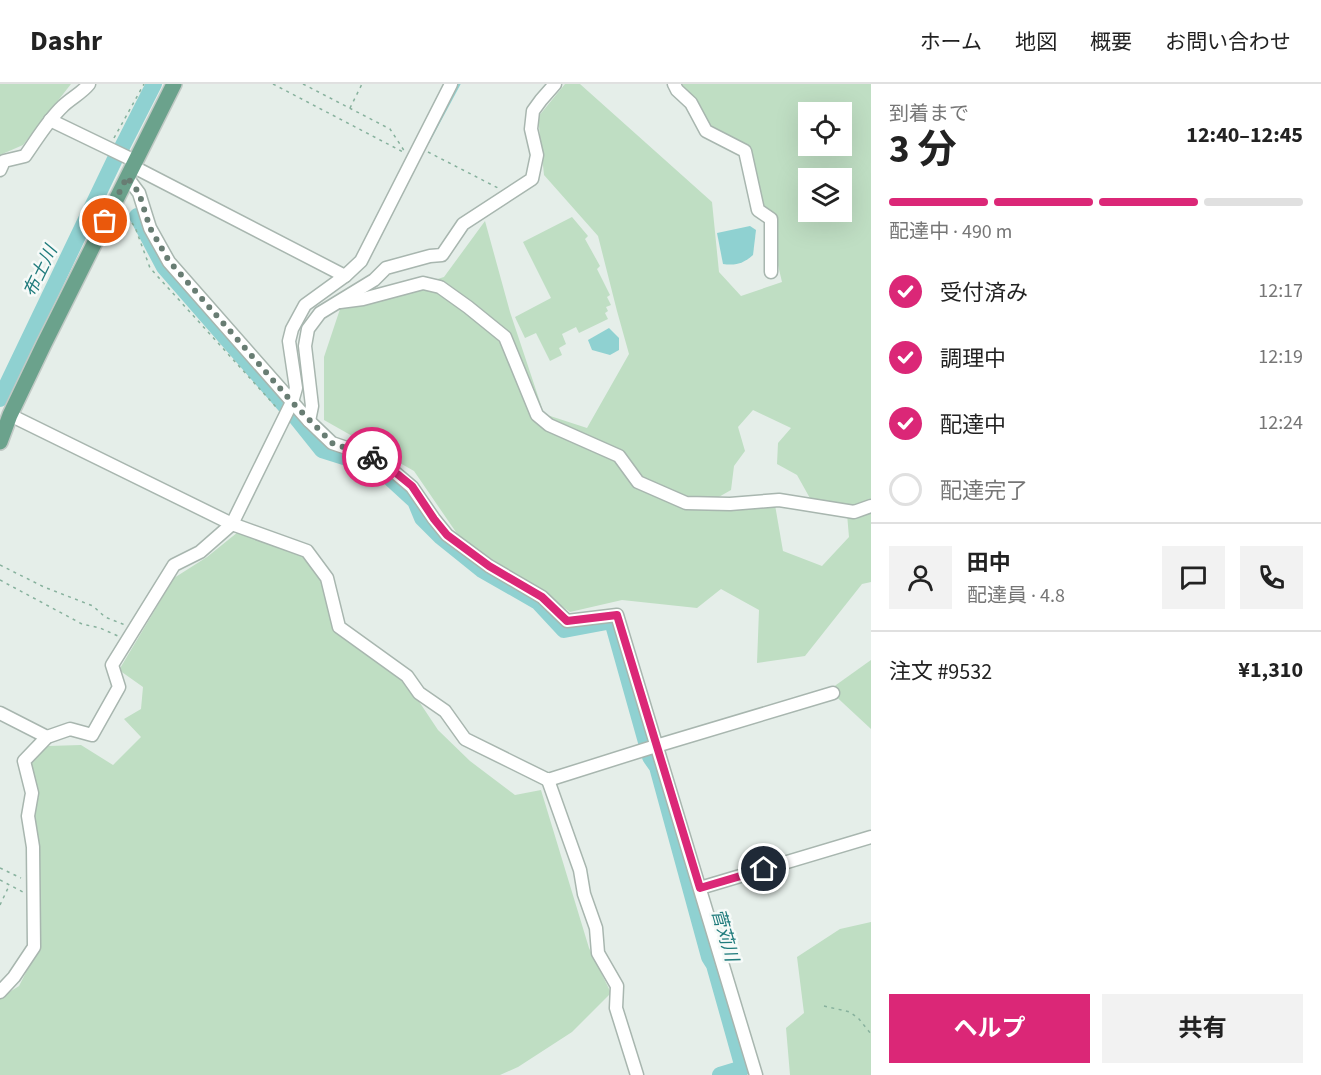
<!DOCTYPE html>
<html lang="ja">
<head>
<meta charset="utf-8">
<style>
  :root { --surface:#fff; --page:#f2f2f2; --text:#222; --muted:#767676; --line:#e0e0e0; --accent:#db2777 }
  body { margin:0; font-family:"Source Sans 3","Noto Sans JP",sans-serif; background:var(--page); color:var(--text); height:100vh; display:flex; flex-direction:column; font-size:22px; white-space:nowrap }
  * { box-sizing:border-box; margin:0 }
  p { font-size:20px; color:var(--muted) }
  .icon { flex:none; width:33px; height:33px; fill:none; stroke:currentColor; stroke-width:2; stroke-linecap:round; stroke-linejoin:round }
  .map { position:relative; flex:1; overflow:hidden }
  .drawer { display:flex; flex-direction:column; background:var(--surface); width:450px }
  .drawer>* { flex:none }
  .buttons { position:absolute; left:798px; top:18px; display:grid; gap:12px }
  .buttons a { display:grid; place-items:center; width:54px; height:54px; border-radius:0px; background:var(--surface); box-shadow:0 6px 24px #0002; font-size:30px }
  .pin { position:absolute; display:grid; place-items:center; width:51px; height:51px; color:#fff; margin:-26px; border:3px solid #fff; border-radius:50%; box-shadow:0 2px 6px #0007 }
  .courier { position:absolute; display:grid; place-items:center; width:60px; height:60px; margin:-30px; border:4px solid #db2777; border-radius:50%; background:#fff; color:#222; box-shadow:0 2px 8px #0007 }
  .head em { font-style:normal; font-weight:700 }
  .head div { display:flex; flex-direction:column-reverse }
  .head { display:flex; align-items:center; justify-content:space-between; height:102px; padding:0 18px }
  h1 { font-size:39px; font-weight:700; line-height:45px }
  .bar { display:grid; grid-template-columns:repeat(4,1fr); gap:9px 6px; align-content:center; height:72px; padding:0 18px }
  .bar i { height:8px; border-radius:4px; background:var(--line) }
  .bar .selected { background:var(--accent) }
  .bar p { grid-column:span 4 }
  .line { display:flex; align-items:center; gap:15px; padding:0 18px; border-top:2px solid var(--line) }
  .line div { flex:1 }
  .round { display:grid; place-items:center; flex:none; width:63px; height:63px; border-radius:0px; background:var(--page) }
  ol { padding:0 18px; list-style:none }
  li { display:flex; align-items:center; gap:18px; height:66px }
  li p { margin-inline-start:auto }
  li .icon { padding:6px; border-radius:50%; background:var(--accent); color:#fff; stroke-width:4 }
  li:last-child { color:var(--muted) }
  li i { width:33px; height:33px; border:3px solid var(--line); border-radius:50% }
  .cta { display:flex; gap:12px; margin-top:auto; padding:12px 18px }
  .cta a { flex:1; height:69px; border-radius:0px; background:var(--accent); color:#fff; font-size:24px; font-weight:700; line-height:69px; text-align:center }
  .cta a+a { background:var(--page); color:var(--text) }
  header { display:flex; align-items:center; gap:36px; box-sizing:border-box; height:84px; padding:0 30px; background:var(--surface); border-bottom:2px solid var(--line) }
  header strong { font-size:28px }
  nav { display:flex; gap:33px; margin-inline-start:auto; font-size:21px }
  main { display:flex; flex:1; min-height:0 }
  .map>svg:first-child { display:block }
</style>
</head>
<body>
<header>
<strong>Dashr</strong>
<nav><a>ホーム</a><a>地図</a><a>概要</a><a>お問い合わせ</a></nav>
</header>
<main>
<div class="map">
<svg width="871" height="991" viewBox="0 0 871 991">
  <rect width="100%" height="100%" fill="#e5eee9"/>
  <g fill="#bfdec3" fill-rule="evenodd">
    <path d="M0 0H71L23 61 0 71Z"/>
    <path d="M565 0H580L712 118 719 188 741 212 782 198 750 63 707 40 682 0H871V498L862 500 805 572 757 579 759 526 721 505 697 524 622 516 570 528 545 510 460 454 414 387 324 336V273L340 225 444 193 485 137 510 228 544 330 587 344 629 270 617 227 598 152 544 91 538 33ZM808 28H842V62H808ZM808 94H842V128H808ZM753 326 791 344 778 359 777 380 797 391 816 425 847 430 849 453 822 482 783 467 775 421 719 427 717 414 731 406 734 382 745 367 738 343Z"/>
    <path d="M572 133 588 152 585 155 600 182 597 185 610 211 607 213 611 221 606 223 608 227 605 229 608 235 579 249 576 243 562 250 566 260 559 264 562 271 550 277 536 249 525 254 515 233 551 214 523 158Z"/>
    <path d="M238 448 301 471 322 497 333 546 404 595 438 646 470 677 515 711 541 706 589 864 611 909 572 948 518 983 500 991H0V914L19 902 40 861 39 760 33 732 39 711 31 680 48 662 81 661 113 681 141 653 124 635 141 625 143 603 119 586 174 494 207 473Z"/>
    <path d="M871 576V645L829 606Z"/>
    <path d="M871 838V991H790L786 944 804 929 797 873 840 845Z"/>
  </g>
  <g fill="#8fd1d1">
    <path d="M750 142 756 146 753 171C744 179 736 182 723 180L717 149Z"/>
    <path d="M609 244 619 254V266L610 271 592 266 588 256Z"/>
  </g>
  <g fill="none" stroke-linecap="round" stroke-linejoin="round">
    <path stroke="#8fd1d1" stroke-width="3" d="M428 58 459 0"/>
    <g stroke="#8fd1d1" stroke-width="16">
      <path d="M122 63 154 0"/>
      <path d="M137 132 164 183 286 323"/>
      <path d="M0 315 115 75"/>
      <path d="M294 331 322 366 379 384 415 417 422 434 441 453 482 486 538 518 564 546 612 537 646 658"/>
      <path d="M650 673 657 683 709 873 714 881 743 984 720 991"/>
    </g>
    <defs>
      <g id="minor">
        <path d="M674 0 677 6 691 19 706 47 745 67 758 126 771 135V188"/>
        <path d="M50 36 135 77"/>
        <path d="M132 82 345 192"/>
        <path d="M0 86 4 77 25 72C37 55 48 36 63 22 71 14 82 9 89 0"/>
        <path d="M127 93 139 109 150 144 169 178 309 337 332 359 379 375 412 403 434 435 447 451 489 482 542 513 567 537 617 531 756 991"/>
        <path d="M340 218 363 215 423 199 440 203 468 223 505 253 537 331 549 341 619 372 638 398 686 419 730 420 779 416 854 428 871 422"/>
        <path d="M10 331 232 440 307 467 327 494 339 543 407 592 419 609 445 627 465 655 548 696 656 662 833 609"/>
        <path d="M309 337 312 322 305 262 308 245 320 229 374 196 386 184 430 172 442 171 463 140 532 95 537 71 531 45 533 27 541 16 555 0"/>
        <path d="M0 629 47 653"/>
        <path d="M548 696 580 786 584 810 596 844 598 869 617 902 616 924 637 991"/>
        <path d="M700 804 871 753"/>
        <path d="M0 908 14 893 34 863 33 763 28 732 32 709 24 677 47 653 70 645 92 651 119 603 112 581 174 481 200 468 232 440 292 318 296 304 289 257 292 245 305 221 345 192 361 177 451 0"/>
      </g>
      <path id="major" d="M0 358 10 331 44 260 174 0"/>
    </defs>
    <use href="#minor" stroke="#a8b6af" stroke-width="15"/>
    <use href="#major" stroke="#c2cac6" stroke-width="18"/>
    <g stroke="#87b19d" stroke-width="1.5" stroke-dasharray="3 4.5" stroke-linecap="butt">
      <path d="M273 0 405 69"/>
      <path d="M303 0 390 45 405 68"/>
      <path d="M350 24 362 0"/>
      <path d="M114 54 144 0"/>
      <path d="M428 68 498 104"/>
      <path d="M123 127 135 143 150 184 277 324"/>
      <path d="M0 481 44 503 93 522 105 533 125 541"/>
      <path d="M0 496 82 540 100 544 118 552"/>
      <path d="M0 784 21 794"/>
      <path d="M0 796 23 808"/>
      <path d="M0 821 9 802"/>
      <path d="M824 922 850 928 859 935 871 950"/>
    </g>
    <use href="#minor" stroke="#fff" stroke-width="12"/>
    <use href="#major" stroke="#6ba28c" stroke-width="15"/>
  </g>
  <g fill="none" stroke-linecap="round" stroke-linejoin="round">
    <path stroke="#687d73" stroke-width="6" stroke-dasharray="0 10.8" d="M105 137 127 93 139 109 150 144 169 177 292 318 332 359 372 373"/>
    <path stroke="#db2777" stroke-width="8" d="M372 373 379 375 412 402 434 435 447 451 489 482 542 513 567 537 617 531 700 804 764 785"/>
  </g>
  <g text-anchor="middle" stroke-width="5" stroke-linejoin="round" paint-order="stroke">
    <g font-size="18" font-style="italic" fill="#1f7b7c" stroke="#f6faf8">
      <text transform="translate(40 187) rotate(-64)" y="6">布土川</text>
      <text transform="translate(725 851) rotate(74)" y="6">菅苅川</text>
    </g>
  </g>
</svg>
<div class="buttons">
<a><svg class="icon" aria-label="locate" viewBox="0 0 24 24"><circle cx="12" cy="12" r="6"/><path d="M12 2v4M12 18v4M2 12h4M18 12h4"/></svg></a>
<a><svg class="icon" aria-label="layers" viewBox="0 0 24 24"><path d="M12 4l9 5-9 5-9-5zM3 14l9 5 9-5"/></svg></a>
</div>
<div class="pin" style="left:105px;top:137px;background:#ea580c"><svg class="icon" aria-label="bag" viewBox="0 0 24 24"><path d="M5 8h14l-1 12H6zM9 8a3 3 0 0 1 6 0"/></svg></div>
<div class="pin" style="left:764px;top:785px;background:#1f2937"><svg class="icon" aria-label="home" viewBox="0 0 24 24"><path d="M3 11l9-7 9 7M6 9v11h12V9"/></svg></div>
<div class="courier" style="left:372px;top:373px"><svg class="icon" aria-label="bike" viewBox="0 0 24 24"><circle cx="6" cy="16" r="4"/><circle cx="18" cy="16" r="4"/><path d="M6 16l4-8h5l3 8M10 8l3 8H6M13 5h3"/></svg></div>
</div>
<section class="drawer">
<div class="head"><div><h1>3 分</h1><p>到着まで</p></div><em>12:40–12:45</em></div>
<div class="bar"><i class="selected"></i><i class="selected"></i><i class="selected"></i><i></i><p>配達中 · 490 m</p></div>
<ol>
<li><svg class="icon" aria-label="check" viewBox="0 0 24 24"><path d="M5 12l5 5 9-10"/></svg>受付済み<p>12:17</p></li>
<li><svg class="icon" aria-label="check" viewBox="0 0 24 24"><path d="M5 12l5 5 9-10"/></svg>調理中<p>12:19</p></li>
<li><svg class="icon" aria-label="check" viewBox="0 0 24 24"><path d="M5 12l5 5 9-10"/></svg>配達中<p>12:24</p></li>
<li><i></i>配達完了</li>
</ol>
<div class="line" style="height:108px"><a class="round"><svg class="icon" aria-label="person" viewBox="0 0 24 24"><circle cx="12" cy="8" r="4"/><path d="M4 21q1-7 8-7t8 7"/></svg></a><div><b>田中</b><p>配達員 · 4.8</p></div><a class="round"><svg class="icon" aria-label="chat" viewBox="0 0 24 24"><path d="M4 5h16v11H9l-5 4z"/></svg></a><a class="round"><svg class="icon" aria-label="phone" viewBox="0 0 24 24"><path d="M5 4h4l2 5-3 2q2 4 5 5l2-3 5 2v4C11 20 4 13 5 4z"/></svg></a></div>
<div class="line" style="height:78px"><div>注文 #9532</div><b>¥1,310</b></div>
<div class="cta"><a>ヘルプ</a><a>共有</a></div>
</section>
</main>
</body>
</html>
